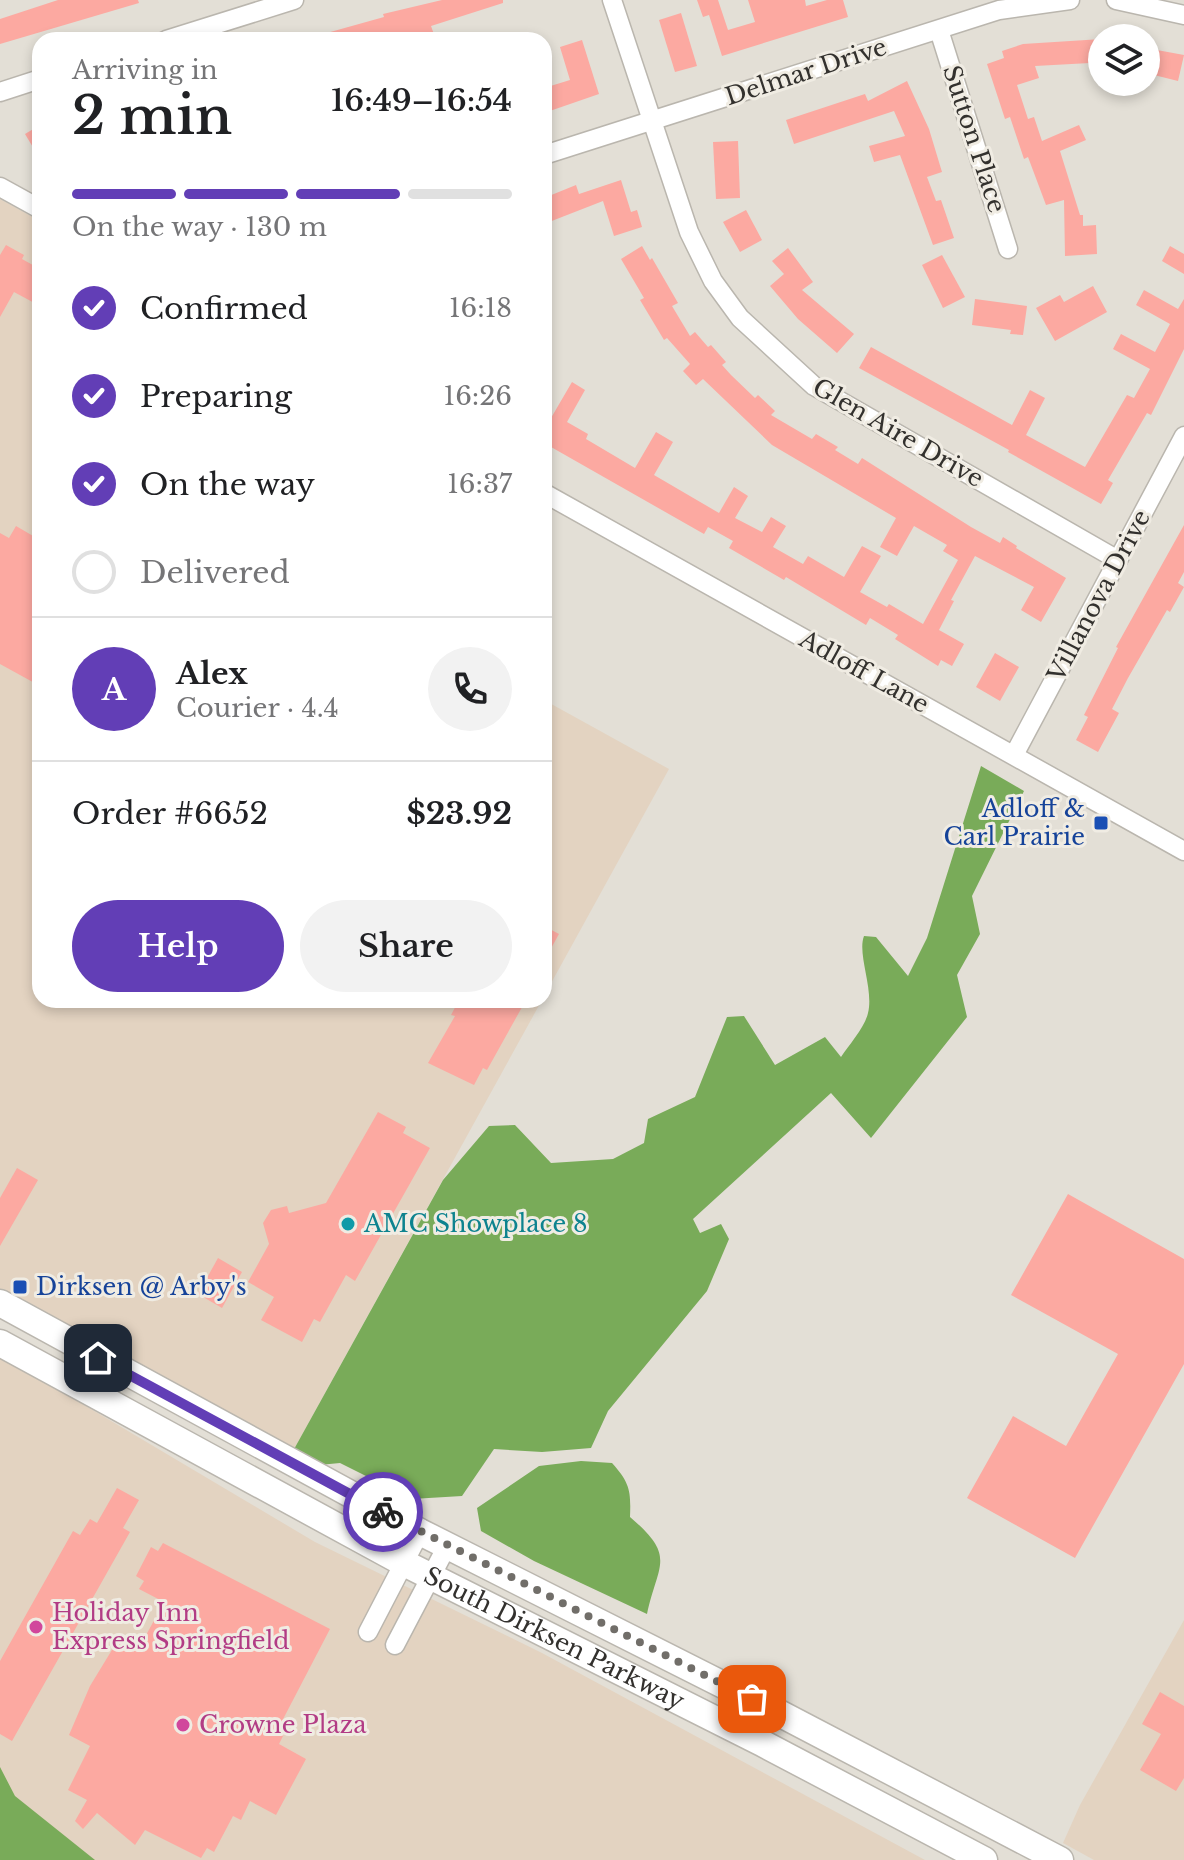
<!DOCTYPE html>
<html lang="en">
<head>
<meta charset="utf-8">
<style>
  :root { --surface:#fff; --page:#f2f2f2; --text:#202124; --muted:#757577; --line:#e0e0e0; --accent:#623eb6 }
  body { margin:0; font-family:"Libre Baskerville",serif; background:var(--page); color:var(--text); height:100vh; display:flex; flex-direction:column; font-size:30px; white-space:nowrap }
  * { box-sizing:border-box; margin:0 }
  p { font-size:26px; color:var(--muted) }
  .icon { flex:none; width:44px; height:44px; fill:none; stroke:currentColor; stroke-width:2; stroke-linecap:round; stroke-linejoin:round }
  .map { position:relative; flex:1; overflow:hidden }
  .side { position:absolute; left:32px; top:32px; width:520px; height:976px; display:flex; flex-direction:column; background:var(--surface); border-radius:24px; box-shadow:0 4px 12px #0003 }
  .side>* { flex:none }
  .buttons { position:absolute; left:1088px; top:24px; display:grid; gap:16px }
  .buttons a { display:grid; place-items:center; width:72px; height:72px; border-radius:50%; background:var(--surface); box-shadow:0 4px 12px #0003; font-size:40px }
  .pin { position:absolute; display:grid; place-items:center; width:68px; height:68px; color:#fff; margin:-34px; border-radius:16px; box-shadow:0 4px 12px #0006 }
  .courier { position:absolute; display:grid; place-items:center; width:80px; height:80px; margin:-40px; border:6px solid #623eb6; border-radius:50%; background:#fff; color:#222; box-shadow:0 2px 10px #0007 }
  .overview em { font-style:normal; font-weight:600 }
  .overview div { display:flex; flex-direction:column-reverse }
  .overview { display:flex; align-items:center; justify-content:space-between; height:136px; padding:0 40px }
  h1 { font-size:52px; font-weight:600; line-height:60px }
  .bar { display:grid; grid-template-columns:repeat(4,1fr); gap:12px 8px; align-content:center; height:96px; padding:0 40px }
  .bar i { height:10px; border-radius:6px; background:var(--line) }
  .bar .selected { background:var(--accent) }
  .bar p { grid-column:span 4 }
  .line { display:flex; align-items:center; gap:20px; padding:0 40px; border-top:2px solid var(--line) }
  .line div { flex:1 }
  .round { display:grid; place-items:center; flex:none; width:84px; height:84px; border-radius:42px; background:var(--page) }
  ol { padding:0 40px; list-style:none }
  li { display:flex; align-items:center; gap:24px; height:88px }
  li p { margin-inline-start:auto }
  li .icon { padding:8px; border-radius:50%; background:var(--accent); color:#fff; stroke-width:4 }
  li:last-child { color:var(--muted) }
  li i { width:44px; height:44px; border:4px solid var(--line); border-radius:50% }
  .cta { display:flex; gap:16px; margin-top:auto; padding:16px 40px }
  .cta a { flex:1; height:92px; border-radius:48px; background:var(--accent); color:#fff; font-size:32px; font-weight:600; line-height:92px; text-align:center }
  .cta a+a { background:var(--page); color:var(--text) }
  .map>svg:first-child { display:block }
</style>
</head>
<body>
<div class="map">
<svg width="1184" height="1860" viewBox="0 0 1184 1860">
  <rect width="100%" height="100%" fill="#e3dfd6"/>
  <g fill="#e3d3c1">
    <path d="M0 199 40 221V1000H542L293 1451 0 1289Z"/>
    <path d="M544 700 669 769 544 996Z"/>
    <path d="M0 1355 315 1542 542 1653 925 1860H87L0 1787Z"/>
    <path d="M1184 1620V1860H1094L1063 1843 1080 1805Z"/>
  </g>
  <g fill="#79ab59">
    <path d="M981 766 1024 791 972 896 980 934 957 975 967 1017 871 1138 831 1093 693 1219 700 1233 721 1224 729 1239 707 1291 608 1411 591 1448 542 1452 494 1449 462 1496 412 1499 340 1463 319 1465 293 1451 443 1180 489 1126 515 1125 551 1163 613 1159 644 1143 648 1119 695 1097 727 1017 744 1016 775 1065 825 1037 841 1057C849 1045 865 1027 868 1013 874 989 857 954 864 936L876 937 908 976 927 938Z"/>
    <path d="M581 1461 612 1463C630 1483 631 1491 630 1517 677 1557 658 1563 647 1614L534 1561 481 1531 477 1508 539 1466Z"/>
    <path d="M0 1767 15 1796 95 1860H0Z"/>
  </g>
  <g fill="#fca9a1">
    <path d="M58 0H138L139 3 0 44V19Z"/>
    <path d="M442 0H503V3L431 26 436 40H316V36L384 17 383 14Z"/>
    <path d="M697 0H718L728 30 755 22 748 0H805L806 6 827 0H843L848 17 722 56 709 15 703 17Z"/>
    <path d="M681 13 697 66 675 72 659 20Z"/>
    <path d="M1102 39V66L1090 63 1035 66 1039 78 1017 85 1028 119 1034 117 1042 141 1079 125 1086 140 1060 151 1080 215H1083V226L1096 225 1097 254 1065 256 1064 200 1046 205 1028 157 1024 159 1010 117 1005 119 987 64 1004 58 1002 51 1023 44Z"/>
    <path d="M582 40 599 94 544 113V88L570 80 560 47Z"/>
    <path d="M1146 48 1184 55 1178 81 1146 73Z"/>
    <path d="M907 81 929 129 942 172 927 177 936 201 941 200 954 238 933 245 900 155 874 162 869 146 905 136 894 111 794 144 786 120 865 94 868 101Z"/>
    <path d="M40 125V159L25 134Z"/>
    <path d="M738 141 740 198 716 199 713 142Z"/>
    <path d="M621 180 631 212 637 210 642 227 614 236 603 201 544 224V198L576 185 579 194Z"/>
    <path d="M746 210 762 240 740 252 723 222Z"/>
    <path d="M6 245 24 255 22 259 40 269V306L14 292 0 317V255Z"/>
    <path d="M642 246 650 260 652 258 678 303 672 306 690 336 695 332 708 347 711 345 726 362 722 365 731 375 755 398 758 395 775 411 771 415 812 439 816 434 838 447 835 450 858 464 862 458 971 527 1000 543 1003 537 1017 546 1016 548 1066 578 1041 622 1021 610 1034 587 975 556 951 600 954 601 939 630 964 644 952 666 941 660 938 666 895 639 898 635 870 618 866 625 786 577 784 580 729 548 733 541 708 527 704 534 544 443V414L551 418 572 382 585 390 567 422 588 434 586 439 635 468 656 432 673 442 654 475 719 513 734 487 748 496 735 518 762 532 771 517 786 526 773 547 803 564 808 556 844 577 862 546 881 556 860 592 887 607 889 604 923 624 958 560 943 551 947 545 914 526 897 556 880 547 896 518 772 445 703 379 696 385 683 371 690 364 667 338 664 340 640 300 644 298 621 259Z"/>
    <path d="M1170 246 1184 254V274L1162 261Z"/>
    <path d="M788 248 813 282 802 290 854 334 837 353 798 319 770 286 784 274 772 261Z"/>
    <path d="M942 255 965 297 943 308 922 265Z"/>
    <path d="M1093 286 1107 312 1055 341 1036 308 1060 295 1064 302Z"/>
    <path d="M1144 290 1178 309 1184 299V349L1151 415 1147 413 1108 480 1113 483 1101 504 1008 452 1009 450 859 368 871 347 1012 425 1030 390 1045 398 1026 435 1085 467 1127 395 1134 398 1150 369 1113 349 1121 334 1155 352 1170 324 1136 305Z"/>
    <path d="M975 299 1027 306 1023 335 1010 334 1011 330 972 325Z"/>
    <path d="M1184 525V572L1178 583 1184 587 1170 612 1167 610 1128 678 1112 709 1119 713 1098 752 1076 740 1088 717 1084 715 1118 648 1116 647Z"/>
    <path d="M16 526 40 540V686L0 664V533L9 538Z"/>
    <path d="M995 653 1019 667 1000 701 976 687Z"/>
    <path d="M544 926 559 934 544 961Z"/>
    <path d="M459 1000H526L487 1070 483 1068 474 1085 428 1063 455 1016 451 1015Z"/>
    <path d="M378 1112 406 1127 403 1133 430 1148 355 1281 346 1275 320 1322 314 1319 302 1342 261 1320 274 1297 248 1282 269 1244 263 1223 271 1210 287 1206 289 1213 326 1203Z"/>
    <path d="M17 1168 38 1180 0 1246V1198Z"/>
    <path d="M1068 1194 1184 1259V1364L1075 1558 967 1498 1013 1416 1066 1446 1118 1354 1011 1295Z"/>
    <path d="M218 1258 242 1272 222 1308 198 1294Z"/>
    <path d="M117 1488 139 1500 123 1528 130 1532 12 1741 0 1734V1661L73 1531 80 1535 90 1519 97 1523Z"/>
    <path d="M163 1543 330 1629 280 1725 287 1728 279 1744 306 1759 276 1815 250 1801 241 1820 233 1816 214 1852 207 1848 201 1858 145 1830 135 1845 97 1813 83 1829 75 1821 87 1800 68 1790 90 1746 69 1735 90 1686 118 1640 138 1650 164 1602 139 1589 144 1581 136 1576 151 1547 158 1551Z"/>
    <path d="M1160 1692 1184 1706V1778L1176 1791 1140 1770 1161 1734 1142 1724Z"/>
  </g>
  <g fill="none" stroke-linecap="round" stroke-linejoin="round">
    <defs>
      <g id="minor">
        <path d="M612 0 689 232 713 281 740 318 814 386 1118 560"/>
        <path d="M1116 0 1184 15"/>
        <path d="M939 30 1008 249"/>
        <path d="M166 40 294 0"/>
        <path d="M0 92 40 79"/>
        <path d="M544 155 999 10 1070 0"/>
        <path d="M0 187 40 209"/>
        <path d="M544 493 1184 851"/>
        <path d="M1014 755 1184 436"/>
        <path d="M368 1632 420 1532"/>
        <path d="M395 1645 447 1546"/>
      </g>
      <g id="secondary">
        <path d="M0 1303 420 1532 779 1713 1060 1860"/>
        <path id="s1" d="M0 1343 404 1563 762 1743 984 1860"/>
      </g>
    </defs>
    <use href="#minor" stroke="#bab6ae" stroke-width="21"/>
    <use href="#secondary" stroke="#bab6ae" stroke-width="29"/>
    <use href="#minor" stroke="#fff" stroke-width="18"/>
    <use href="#secondary" stroke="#fff" stroke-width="26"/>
  </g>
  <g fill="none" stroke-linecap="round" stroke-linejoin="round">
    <path stroke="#716e69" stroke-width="8" stroke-dasharray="0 14.4" d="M383 1512 752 1699"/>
    <path stroke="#623eb6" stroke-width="10" d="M98 1358 383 1512"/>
  </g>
  <g fill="#1a4fb4" stroke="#f0ece3" stroke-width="3">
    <rect x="1093" y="815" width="16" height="16" rx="4"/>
    <rect x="12" y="1279" width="16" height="16" rx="4"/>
  </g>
  <circle fill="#0f9aa8" stroke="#f0ece3" stroke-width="3" cx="348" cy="1224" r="8"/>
  <g fill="#d1479c" stroke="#f0ece3" stroke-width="3">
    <circle cx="36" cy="1627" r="8"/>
    <circle cx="183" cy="1725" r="8"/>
  </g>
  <g text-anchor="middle" stroke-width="6" stroke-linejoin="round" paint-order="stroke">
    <g font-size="24" fill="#33312e" stroke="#f0ece3">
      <text transform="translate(806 72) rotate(-18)" y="8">Delmar Drive</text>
      <text transform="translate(974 139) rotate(72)" y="8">Sutton Place</text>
      <text transform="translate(898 433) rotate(30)" y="8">Glen Aire Drive</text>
      <text transform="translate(1099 596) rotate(-62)" y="8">Villanova Drive</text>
      <text transform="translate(864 672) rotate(29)" y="8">Adloff Lane</text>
      <text dy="8" stroke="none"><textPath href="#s1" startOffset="628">South Dirksen Parkway</textPath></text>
    </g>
    <g font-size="24" fill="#164399" stroke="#f0ece3" text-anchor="end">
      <text x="1085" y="817">Adloff &amp;<tspan x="1085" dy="28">Carl Prairie</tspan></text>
      <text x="36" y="1295" text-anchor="start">Dirksen @ Arby's</text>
    </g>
    <g font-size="24" fill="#0d838f" stroke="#f0ece3" text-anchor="start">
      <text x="364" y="1232">AMC Showplace 8</text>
    </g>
    <g font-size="24" fill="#b23c85" stroke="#f0ece3" text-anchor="start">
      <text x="52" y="1621">Holiday Inn<tspan x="52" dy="28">Express Springfield</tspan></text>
      <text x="199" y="1733">Crowne Plaza</text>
    </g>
  </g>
</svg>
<div class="buttons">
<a><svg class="icon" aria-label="layers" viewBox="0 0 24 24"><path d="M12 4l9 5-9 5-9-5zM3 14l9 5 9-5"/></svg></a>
</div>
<div class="pin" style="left:752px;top:1699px;background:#ea580c"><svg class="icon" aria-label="bag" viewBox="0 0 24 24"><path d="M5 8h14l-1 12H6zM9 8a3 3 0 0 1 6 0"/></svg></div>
<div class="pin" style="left:98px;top:1358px;background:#1f2937"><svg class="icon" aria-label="home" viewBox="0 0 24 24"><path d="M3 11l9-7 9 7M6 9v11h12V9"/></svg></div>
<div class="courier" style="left:383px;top:1512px"><svg class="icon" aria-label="bike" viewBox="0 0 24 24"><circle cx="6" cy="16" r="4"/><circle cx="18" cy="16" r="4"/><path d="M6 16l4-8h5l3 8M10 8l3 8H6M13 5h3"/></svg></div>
<section class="side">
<div class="overview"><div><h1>2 min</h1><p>Arriving in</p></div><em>16:49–16:54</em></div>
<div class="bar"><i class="selected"></i><i class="selected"></i><i class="selected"></i><i></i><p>On the way · 130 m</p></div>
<ol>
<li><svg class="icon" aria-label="check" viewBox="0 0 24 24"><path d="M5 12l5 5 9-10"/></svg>Confirmed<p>16:18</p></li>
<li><svg class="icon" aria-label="check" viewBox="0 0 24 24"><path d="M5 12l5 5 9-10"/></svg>Preparing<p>16:26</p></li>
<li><svg class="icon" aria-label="check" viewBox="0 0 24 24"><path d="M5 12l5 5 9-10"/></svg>On the way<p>16:37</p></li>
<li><i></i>Delivered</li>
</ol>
<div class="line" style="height:144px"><b class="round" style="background:var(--accent);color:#fff">A</b><div><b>Alex</b><p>Courier · 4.4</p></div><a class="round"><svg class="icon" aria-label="phone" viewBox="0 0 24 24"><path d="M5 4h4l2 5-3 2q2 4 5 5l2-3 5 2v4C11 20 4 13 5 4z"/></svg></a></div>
<div class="line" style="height:104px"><div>Order #6652</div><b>$23.92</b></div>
<div class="cta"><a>Help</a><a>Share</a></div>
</section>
</div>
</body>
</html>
